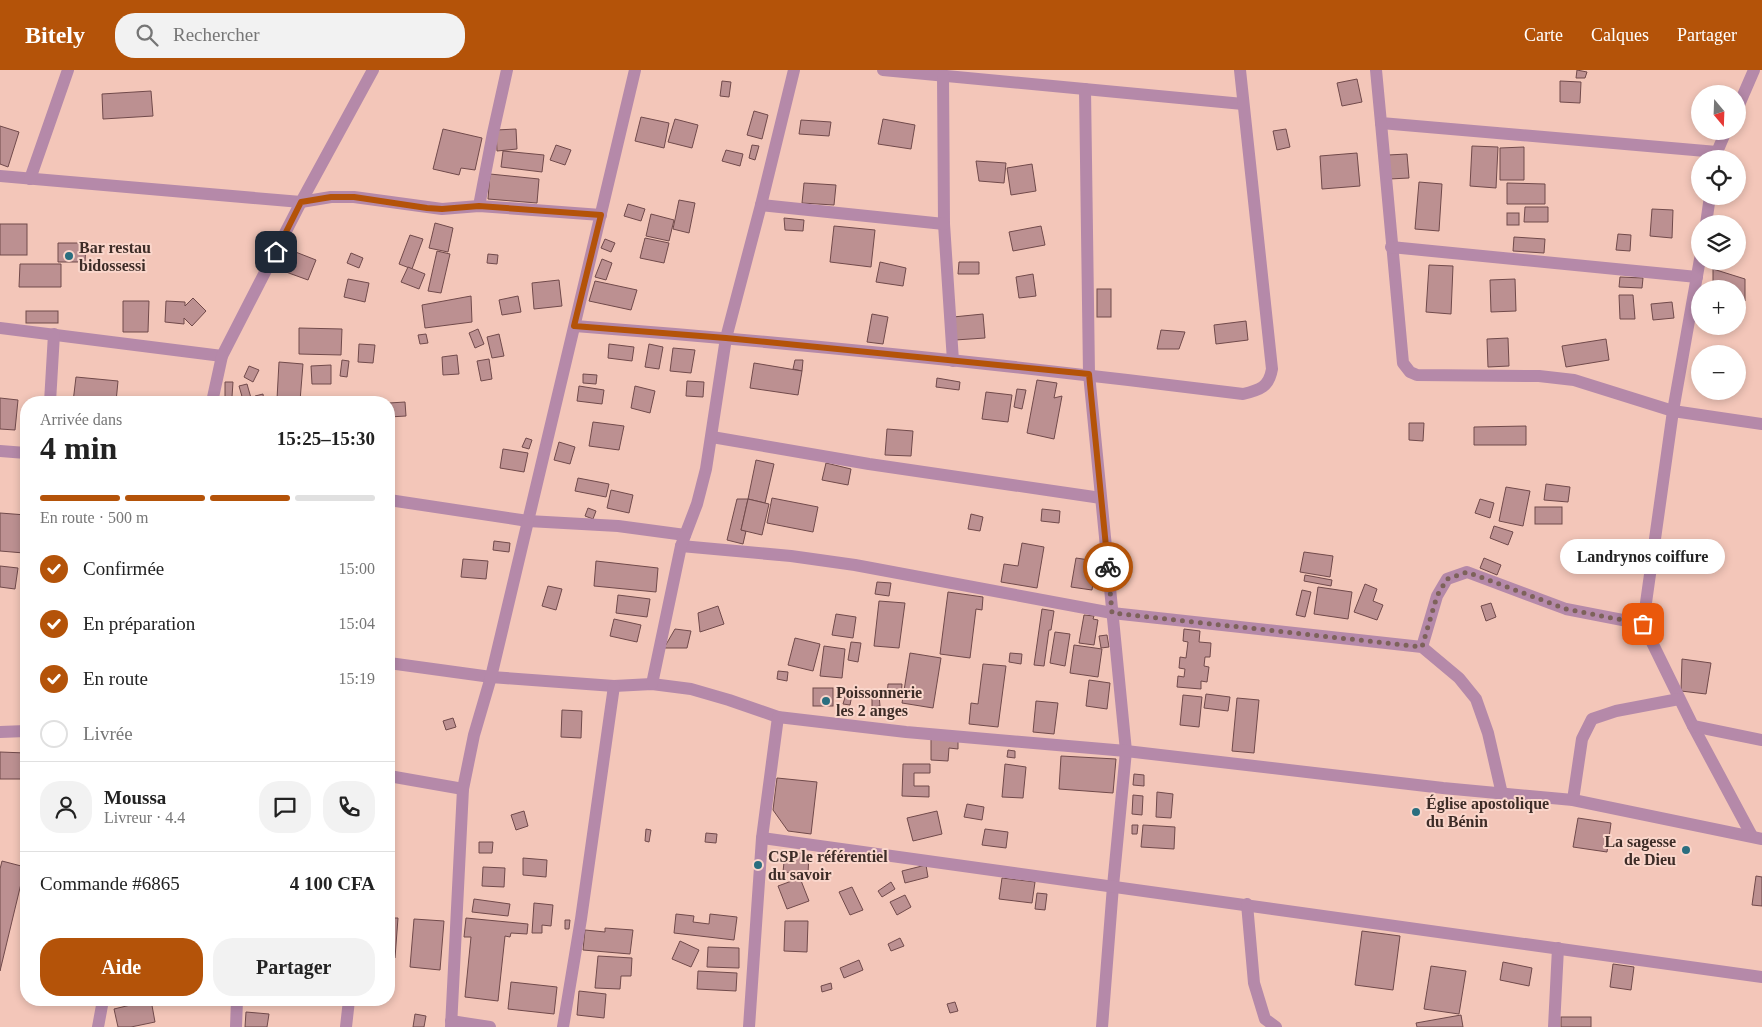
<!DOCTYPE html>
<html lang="fr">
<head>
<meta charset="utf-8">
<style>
  :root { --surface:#fff; --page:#f2f2f2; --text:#222; --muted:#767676; --line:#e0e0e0; --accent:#b45309 }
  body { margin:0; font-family:"Times New Roman",serif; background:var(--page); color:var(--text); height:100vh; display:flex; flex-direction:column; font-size:19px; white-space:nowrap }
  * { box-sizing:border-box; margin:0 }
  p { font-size:16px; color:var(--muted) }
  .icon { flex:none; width:28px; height:28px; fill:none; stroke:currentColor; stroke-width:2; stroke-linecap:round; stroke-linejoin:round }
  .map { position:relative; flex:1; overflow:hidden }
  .drawer { position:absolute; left:20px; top:326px; width:375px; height:610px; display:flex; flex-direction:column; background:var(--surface); border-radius:20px; box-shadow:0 2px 8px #0003 }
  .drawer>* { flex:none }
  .needle { width:32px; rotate:161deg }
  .tools { position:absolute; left:1691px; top:15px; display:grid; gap:10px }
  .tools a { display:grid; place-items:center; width:55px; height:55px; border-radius:50%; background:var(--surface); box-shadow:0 2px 8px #0003; font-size:25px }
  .pin { position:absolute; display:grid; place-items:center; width:42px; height:42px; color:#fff; margin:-21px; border-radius:10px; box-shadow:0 2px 8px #0006 }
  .courier { position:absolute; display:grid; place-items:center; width:50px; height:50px; margin:-25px; border:4px solid #b45309; border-radius:50%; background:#fff; color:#222; box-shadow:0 1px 6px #0007 }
  .bubble { position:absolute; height:35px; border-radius:18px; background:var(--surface); box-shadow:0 2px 8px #0003; font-size:16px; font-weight:700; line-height:35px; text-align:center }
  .headline em { font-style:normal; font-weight:700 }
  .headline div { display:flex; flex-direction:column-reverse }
  .headline { display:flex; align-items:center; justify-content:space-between; height:85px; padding:0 20px }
  h1 { font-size:32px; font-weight:700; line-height:38px }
  .bar { display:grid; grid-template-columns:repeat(4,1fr); gap:8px 5px; align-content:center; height:60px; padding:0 20px }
  .bar i { height:6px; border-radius:4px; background:var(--line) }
  .bar .selected { background:var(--accent) }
  .bar p { grid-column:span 4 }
  .line { display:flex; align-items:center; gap:12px; padding:0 20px; border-top:1px solid var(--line) }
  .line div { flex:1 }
  .round { display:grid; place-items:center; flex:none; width:52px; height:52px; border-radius:20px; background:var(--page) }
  ol { padding:0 20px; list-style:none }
  li { display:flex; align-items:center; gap:15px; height:55px }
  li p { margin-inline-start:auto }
  li .icon { padding:5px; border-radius:50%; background:var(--accent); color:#fff; stroke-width:4 }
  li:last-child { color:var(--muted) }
  li i { width:28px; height:28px; border:2px solid var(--line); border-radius:50% }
  .cta { display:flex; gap:10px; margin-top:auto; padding:10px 20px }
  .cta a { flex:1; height:58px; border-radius:20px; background:var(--accent); color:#fff; font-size:20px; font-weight:700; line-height:58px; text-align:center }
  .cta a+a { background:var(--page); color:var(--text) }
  header { display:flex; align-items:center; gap:30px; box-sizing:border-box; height:70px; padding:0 25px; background:var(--accent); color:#fff }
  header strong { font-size:24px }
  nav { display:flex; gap:28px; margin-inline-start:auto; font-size:18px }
  .search { width:350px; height:45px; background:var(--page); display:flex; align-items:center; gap:12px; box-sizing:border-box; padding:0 18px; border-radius:20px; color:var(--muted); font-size:19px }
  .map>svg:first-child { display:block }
</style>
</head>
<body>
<header>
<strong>Bitely</strong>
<div class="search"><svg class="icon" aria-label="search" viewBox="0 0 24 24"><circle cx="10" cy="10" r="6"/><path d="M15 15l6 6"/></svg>Rechercher</div>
<nav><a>Carte</a><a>Calques</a><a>Partager</a></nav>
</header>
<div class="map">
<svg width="1762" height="957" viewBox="0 0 1762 957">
  <rect width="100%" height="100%" fill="#f3c6b9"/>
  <g fill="#bc9091" stroke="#714a4b">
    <path d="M1577 0 1587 2 1585 8H1576Z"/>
    <path d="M1357 9 1362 32 1342 36 1337 13Z"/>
    <path d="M722 11 731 12 729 27 720 26Z"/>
    <path d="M1560 11 1581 12 1580 33 1560 32Z"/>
    <path d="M151 21 153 46 103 49 102 24Z"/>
    <path d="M754 41 768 45 762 69 747 65Z"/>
    <path d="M641 47 669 53 664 78 635 71Z"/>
    <path d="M675 49 698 55 692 78 668 72Z"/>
    <path d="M883 49 915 55 911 79 878 74Z"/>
    <path d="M801 50 831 52 829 66 799 64Z"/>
    <path d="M0 56 19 62 8 97 0 94Z"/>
    <path d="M443 59 482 68 475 100 461 98 459 105 433 99Z"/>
    <path d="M516 59 517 79 497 81 496 60Z"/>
    <path d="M1286 59 1290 77 1277 80 1273 61Z"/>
    <path d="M556 75 571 80 565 95 550 90Z"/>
    <path d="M752 75 759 76 755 90 749 88Z"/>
    <path d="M1472 76 1498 77 1496 118 1470 116Z"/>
    <path d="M1524 77V110H1500V78Z"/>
    <path d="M726 80 743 84 740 96 722 91Z"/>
    <path d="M503 81 544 85 542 102 501 97Z"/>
    <path d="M1357 83 1360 116 1322 119 1320 86Z"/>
    <path d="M1407 84 1409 108 1389 109 1388 85Z"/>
    <path d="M976 91 1006 93 1004 113 979 111Z"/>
    <path d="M1032 94 1036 121 1011 125 1007 98Z"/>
    <path d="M490 104 539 109 537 133 488 129Z"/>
    <path d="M1419 112 1442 114 1439 161 1415 159Z"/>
    <path d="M804 113 836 115 834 135 802 133Z"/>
    <path d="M1507 113 1545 114V134H1507Z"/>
    <path d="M679 130 695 133 689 163 673 159Z"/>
    <path d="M628 134 645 139 641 151 624 146Z"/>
    <path d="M1525 137H1548V152H1524Z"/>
    <path d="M1652 139 1673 140 1672 168 1650 166Z"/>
    <rect x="1507" y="143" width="12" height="12"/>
    <path d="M651 144 674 150 669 171 646 166Z"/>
    <path d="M784 148 804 150 803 161 785 160Z"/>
    <path d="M435 153 453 158 448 182 429 178Z"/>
    <rect x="0" y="154" width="27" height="31"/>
    <path d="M834 156 875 160 871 197 830 192Z"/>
    <path d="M1041 156 1045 175 1013 181 1009 162Z"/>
    <path d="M1618 164 1631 165 1630 181 1616 180Z"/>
    <path d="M410 165 423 169 412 199 399 194Z"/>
    <path d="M1514 167 1545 169 1544 183 1513 181Z"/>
    <path d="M645 168 669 173 664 193 640 188Z"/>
    <path d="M605 169 615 173 611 182 601 178Z"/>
    <path d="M58 173H86L85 192H58Z"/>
    <path d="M293 181 316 190 308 210 286 202Z"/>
    <path d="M437 181 450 184 441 223 428 221Z"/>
    <path d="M351 183 363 188 359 198 347 193Z"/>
    <path d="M488 184 498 185 497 194 487 193Z"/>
    <path d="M602 189 612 193 606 210 595 207Z"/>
    <path d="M880 192 906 198 903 216 876 212Z"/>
    <path d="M959 192H979V204H958Z"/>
    <path d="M20 194H61V217H19Z"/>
    <path d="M1429 195 1453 196 1451 244 1426 242Z"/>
    <path d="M408 197 425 204 419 219 401 212Z"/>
    <path d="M1713 199 1745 209V231H1738V219H1713Z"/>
    <path d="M1033 204 1036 226 1019 228 1016 207Z"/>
    <path d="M1620 207 1643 208 1642 218 1619 217Z"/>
    <path d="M348 209 369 213 365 232 344 227Z"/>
    <path d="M1515 209 1516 241 1491 242 1490 210Z"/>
    <path d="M559 210 562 236 534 239 532 213Z"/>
    <path d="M595 211 637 220 631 240 589 231Z"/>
    <rect x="1097" y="219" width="14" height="28"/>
    <path d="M1619 225H1633L1635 249H1620Z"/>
    <path d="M471 226 472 252 425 258 422 235Z"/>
    <path d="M518 226 521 242 502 245 499 230Z"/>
    <path d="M193 228 206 241 192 256 184 248V254L165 252 166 231 185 232V236Z"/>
    <path d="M123 231H149L148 262H123Z"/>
    <path d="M1672 232 1674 248 1653 250 1651 234Z"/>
    <rect x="26" y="241" width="32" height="12"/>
    <path d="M872 244 888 247 883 274 867 272Z"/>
    <path d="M983 244 985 268 955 270 953 247Z"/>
    <path d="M1246 251 1248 270 1216 274 1214 255Z"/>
    <path d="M299 258 342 259 341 285 299 284Z"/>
    <path d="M478 259 484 274 475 278 469 263Z"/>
    <path d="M1161 260 1185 262 1179 279H1157Z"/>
    <path d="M426 264 428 273 420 274 418 265Z"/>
    <path d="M499 264 504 286 492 288 487 267Z"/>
    <path d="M1508 268 1509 296 1488 297 1487 269Z"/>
    <path d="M1606 269 1609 290 1566 297 1562 276Z"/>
    <path d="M359 274 375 275 373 293 358 292Z"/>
    <path d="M609 274 634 277 632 291 608 288Z"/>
    <path d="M649 274 663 277 659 299 645 297Z"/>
    <path d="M673 278 695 280 691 303 670 301Z"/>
    <path d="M457 285 459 304 443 305 442 287Z"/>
    <path d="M489 289 492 309 481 311 477 291Z"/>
    <path d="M342 290 349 291 347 307 340 306Z"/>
    <path d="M795 290H803L802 301 793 299Z"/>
    <path d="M279 292 303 294 300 331 277 329Z"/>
    <path d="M754 293 802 301 798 325 750 318Z"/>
    <path d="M331 295V314H312L311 296Z"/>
    <path d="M249 296 259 300 253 312 244 307Z"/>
    <path d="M583 304 597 305 596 314 583 313Z"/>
    <path d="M76 307 118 311 116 332H73Z"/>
    <path d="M937 308 960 312 959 320 936 317Z"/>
    <path d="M1037 310 1057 313 1054 328 1062 326 1054 369 1027 363Z"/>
    <path d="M687 311 704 312 703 327 686 326Z"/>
    <path d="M225 312H233L232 327H225Z"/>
    <path d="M247 314 251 328 243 330 239 316Z"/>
    <path d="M579 316 604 320 602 334 577 331Z"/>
    <path d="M635 316 655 321 650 343 631 338Z"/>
    <path d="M1017 319 1026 320 1022 339 1014 337Z"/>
    <path d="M986 322 1012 325 1008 352 982 349Z"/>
    <path d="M263 324 264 332H256L255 326Z"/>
    <path d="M0 328 18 330 15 360 0 359Z"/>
    <path d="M405 332 406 346 389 347V333Z"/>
    <path d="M593 352 624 356 619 380 589 376Z"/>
    <path d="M1409 353H1424L1423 371 1409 370Z"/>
    <path d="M1526 356V375H1474V357Z"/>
    <path d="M887 359 913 361 911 386 885 385Z"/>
    <path d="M526 368 532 370 529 379 522 377Z"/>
    <path d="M559 372 575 377 570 394 554 390Z"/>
    <path d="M503 379 528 383 524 402 500 398Z"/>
    <path d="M756 390 774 394 765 433 748 429Z"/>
    <path d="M826 393 851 399 848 415 822 410Z"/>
    <path d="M578 408 609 414 606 427 575 421Z"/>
    <path d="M1546 414 1570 417 1568 432 1544 430Z"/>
    <path d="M1506 417 1530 421 1523 456 1499 451Z"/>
    <path d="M611 420 633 425 629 443 607 438Z"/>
    <path d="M772 428 818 437 813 462 767 453Z"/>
    <path d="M737 429H748L741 460 746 461 743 474 727 470Z"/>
    <path d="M748 429 769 434 762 465 741 460Z"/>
    <path d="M1480 429 1494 433 1490 448 1475 443Z"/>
    <rect x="1535" y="437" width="27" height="17"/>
    <path d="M588 438 596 441 593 449 585 446Z"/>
    <path d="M1042 439 1060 441 1059 453 1041 451Z"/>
    <path d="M0 443 26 445 24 483 0 481Z"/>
    <path d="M971 444 983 447 980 461 968 459Z"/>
    <path d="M1494 456 1513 462 1508 475 1490 468Z"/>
    <path d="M494 471 510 473 509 482 493 480Z"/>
    <path d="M1022 473 1044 477 1037 518 1001 512 1004 494 1018 496Z"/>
    <path d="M1304 482 1333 486 1330 507 1300 502Z"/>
    <path d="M1076 488 1096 491 1092 520 1071 517Z"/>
    <path d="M1484 488 1501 495 1497 505 1480 498Z"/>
    <path d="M463 489 488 491 486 509 461 507Z"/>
    <path d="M596 491 658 498 656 522 594 516Z"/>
    <path d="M0 496 18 498 15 519 0 517Z"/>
    <path d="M1305 505 1332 510 1331 516 1304 511Z"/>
    <path d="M877 512 891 513 889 526 875 524Z"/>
    <path d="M1365 514 1377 519 1373 531 1383 535 1377 550 1354 542Z"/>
    <path d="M548 516 562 519 556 540 542 536Z"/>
    <path d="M1318 517 1352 522 1348 549 1314 544Z"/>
    <path d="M1302 520 1311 522 1305 547 1296 545Z"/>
    <path d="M948 522 983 527 982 540 976 539 970 588 940 584Z"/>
    <path d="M618 525 650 529 647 547 616 543Z"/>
    <path d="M879 531 905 533 899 578 874 576Z"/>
    <path d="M1491 533 1496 547 1486 551 1481 536Z"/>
    <path d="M718 536 724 554 700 562 698 543Z"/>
    <path d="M1042 539 1054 541 1051 560H1049L1044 596 1034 595Z"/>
    <path d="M836 544 856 547 853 568 832 565Z"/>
    <path d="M1084 545 1094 546 1093 549 1098 550 1094 575 1079 573Z"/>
    <path d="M614 549 641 555 637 572 610 566Z"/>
    <path d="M675 559 691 561 687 578H664Z"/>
    <path d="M1184 559 1200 561 1199 572 1211 573 1210 587H1205L1204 596 1209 597 1207 612 1201 611V619L1177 617 1178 606 1184 607 1185 599 1179 598 1180 587 1186 588 1188 572 1183 571Z"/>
    <path d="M1055 562 1070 564 1065 596 1050 593Z"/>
    <path d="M1107 565 1109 577 1101 578 1099 566Z"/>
    <path d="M795 568 820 574 813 601 788 595Z"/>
    <path d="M851 572 861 573 858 592 848 590Z"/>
    <path d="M1074 575 1102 579 1098 607 1070 603Z"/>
    <path d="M824 576 845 579 842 608 820 606Z"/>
    <path d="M910 583 941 588 933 638 902 633Z"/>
    <path d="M1010 583 1022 584 1021 594 1009 592Z"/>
    <path d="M1682 589 1711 593 1706 624 1681 621Z"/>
    <path d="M983 594 1006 596 998 657 969 654 971 633 978 634Z"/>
    <path d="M778 601 788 602 787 611 777 609Z"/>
    <path d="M1089 610 1110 613 1107 639 1086 636Z"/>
    <path d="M888 614H902L901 627H887Z"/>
    <rect x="813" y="618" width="20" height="18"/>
    <path d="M846 624 852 625 850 635 843 634Z"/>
    <path d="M1206 624 1230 627 1228 641 1204 638Z"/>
    <path d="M872 625H879L880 636 872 637Z"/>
    <path d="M1183 625 1202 627 1199 657 1180 655Z"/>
    <path d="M1237 628 1259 630 1254 683 1232 681Z"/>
    <path d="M1036 631 1058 633 1054 664 1033 662Z"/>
    <path d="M562 640 582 641 581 668 561 667Z"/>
    <path d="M453 648 456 657 446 660 443 651Z"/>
    <path d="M931 669H958V679L949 678 948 691 931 690Z"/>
    <path d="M1008 680 1015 681V688L1007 687Z"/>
    <path d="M0 682 26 683V709H0Z"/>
    <path d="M1061 686 1116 689 1113 723 1059 719Z"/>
    <path d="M903 694H930V703H914V716H929V727L902 726Z"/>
    <path d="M1005 694 1026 697 1023 728 1002 727Z"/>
    <path d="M1134 704 1144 705V716L1133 715Z"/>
    <path d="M777 708 817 712 811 764 788 761 773 740Z"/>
    <path d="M1157 722 1173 724 1171 748 1156 747Z"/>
    <path d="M1133 725 1143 726 1142 745 1132 744Z"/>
    <path d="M967 734 984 737 982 750 964 747Z"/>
    <path d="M524 741 528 756 516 760 511 745Z"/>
    <path d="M937 741 942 764 913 771 907 748Z"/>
    <path d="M1578 748 1611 753 1607 782 1573 777Z"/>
    <path d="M1132 755H1138L1137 764H1132Z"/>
    <path d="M1143 755 1175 757 1174 779 1141 777Z"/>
    <path d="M646 759 651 760 649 772 645 771Z"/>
    <path d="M985 759 1008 762 1006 778 982 775Z"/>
    <path d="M706 763 717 764 716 773 705 772Z"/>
    <path d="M479 772H493L492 783H479Z"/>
    <path d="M785 782 809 784 808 804 783 802Z"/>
    <path d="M523 788 547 790 546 807 523 805Z"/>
    <path d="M2 791 25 797 0 901V799Z"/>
    <path d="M926 795 928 807 905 813 902 801Z"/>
    <path d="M483 797 505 798 504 817 482 816Z"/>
    <path d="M1756 806 1762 807V836L1752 835Z"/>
    <path d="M800 808 809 831 787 839 778 816Z"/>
    <path d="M1002 808 1035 812 1032 833 999 829Z"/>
    <path d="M891 812 895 819 882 827 878 821Z"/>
    <path d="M852 817 863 840 850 845 839 822Z"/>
    <path d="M1037 823 1047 824 1045 840 1035 839Z"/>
    <path d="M905 825 911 837 897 845 890 832Z"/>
    <path d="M474 829 510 834 508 846 472 842Z"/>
    <path d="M534 833 553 835 551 856 542 855V863H532Z"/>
    <path d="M676 844 694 846 693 852 709 854 710 844 737 847 734 870 674 863Z"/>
    <path d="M389 848H398L395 888 389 887Z"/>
    <path d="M466 848 528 854 527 864 511 863 510 867 505 866 498 931 465 927 471 867H464Z"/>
    <path d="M414 849 444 851 440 900 410 897Z"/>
    <path d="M565 850H570L569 859H565Z"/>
    <path d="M785 851H808L807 882 784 881Z"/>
    <path d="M605 858 633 860 630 884 583 880 585 860 605 862Z"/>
    <path d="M1362 861 1400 866 1393 920 1355 915Z"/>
    <path d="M900 868 904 876 891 881 888 874Z"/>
    <path d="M680 871 699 880 691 897 672 889Z"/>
    <path d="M708 877 739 878V898L707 897Z"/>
    <path d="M598 886 632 888 631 906H621L620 919 595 918Z"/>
    <path d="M859 890 863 900 844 908 840 898Z"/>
    <path d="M1503 892 1532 898 1529 916 1500 910Z"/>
    <path d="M1613 894 1634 897 1631 920 1610 917Z"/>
    <path d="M1431 896 1466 901 1459 944 1424 939Z"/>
    <path d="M698 901 737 903 736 921 697 919Z"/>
    <path d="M511 912 557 917 554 944 508 939Z"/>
    <path d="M831 913 832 919 822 922 821 916Z"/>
    <path d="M579 921 606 924 604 948 577 945Z"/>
    <path d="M151 930 155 952 131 957H118L114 939Z"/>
    <path d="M955 932 958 941 950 943 947 934Z"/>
    <path d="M246 942 269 944 267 957H245Z"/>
    <path d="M415 944 426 946 424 957H413Z"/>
    <path d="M1461 945 1463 957H1417L1416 953Z"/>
    <rect x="1561" y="947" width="30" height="10"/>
  </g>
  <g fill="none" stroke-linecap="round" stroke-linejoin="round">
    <g stroke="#b589a9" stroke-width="12">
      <path d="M883 0 1243 34"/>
      <path d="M1376 0 1381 53 1717 82"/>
      <path d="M943 5 944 154 953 291"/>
      <path d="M1085 19 1089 304 1126 681 1113 816 1102 957"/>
      <path d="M1738 37 1754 0"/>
      <path d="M1381 53 1403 293 1410 302 1417 305 1539 306 1574 310 1673 341 1762 354"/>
      <path d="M1716 89 1717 82 1726 61"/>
      <path d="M0 106 301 132 331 127H354L442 139 479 136 601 145"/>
      <path d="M30 109 68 0"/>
      <path d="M761 135 944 154"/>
      <path d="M479 136 493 63 507 0"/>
      <path d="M1706 154 1710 126"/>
      <path d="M1391 177 1697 207"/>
      <path d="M1700 189 1673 341 1643 554 1693 656 1752 766"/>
      <path d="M575 256C798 273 1021 296 1243 324 1260 320 1269 317 1272 299L1240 0"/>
      <path d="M0 258 222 286"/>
      <path d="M50 332 54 264"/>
      <path d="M212 332 222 286 301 132 373 0"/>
      <path d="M712 367 869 394 1101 428"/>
      <path d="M0 381 26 383"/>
      <path d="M389 430 528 451 618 456 685 465"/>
      <path d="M681 476 791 486 855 495 1112 543 1422 577 1459 608 1476 629 1488 663 1502 724"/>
      <path d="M1422 577 1437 526 1447 509 1467 502 1566 539 1643 554"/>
      <path d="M389 593 491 607 614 616 652 614 691 619 729 630 778 647 906 662 1126 681 1443 718 1573 730 1762 769"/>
      <path d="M652 614 681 476 697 434 706 399 726 268 761 135 794 0"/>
      <path d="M1693 656 1762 670"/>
      <path d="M0 662 26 661"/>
      <path d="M389 706 463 719"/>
      <path d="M1573 730 1582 669 1592 649 1616 641 1679 629"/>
      <path d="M762 768 1762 907"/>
      <path d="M1247 834 1254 913 1265 949 1276 957"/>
      <path d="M451 951 490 957"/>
      <path d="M98 957 103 930"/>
      <path d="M236 957 237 930"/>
      <path d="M346 957 349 930"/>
      <path d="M451 957 463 719 474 665 491 607 635 0"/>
      <path d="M563 957 581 849 614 616"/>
      <path d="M749 957 762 768 778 647"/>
      <path d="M1554 957 1558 878"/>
    </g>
  </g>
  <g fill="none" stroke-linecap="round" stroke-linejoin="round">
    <path stroke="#7d625a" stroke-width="5" stroke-dasharray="0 9" d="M1108 497 1112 543 1422 577 1437 526 1447 509 1467 502 1566 539 1643 554"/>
    <path stroke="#b45309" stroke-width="6" d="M276 182 301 132 331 127H354L427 138 442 139 479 136 601 145 574 256 726 268 1089 304 1108 497"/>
  </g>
  <g fill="#2a6e7f" stroke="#fad6cb" stroke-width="2">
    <circle cx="69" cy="186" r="5"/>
    <circle cx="826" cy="631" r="5"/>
    <circle cx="1416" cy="742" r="5"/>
    <circle cx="1686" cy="780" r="5"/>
    <circle cx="758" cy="795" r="5"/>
  </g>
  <g text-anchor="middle" stroke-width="4" stroke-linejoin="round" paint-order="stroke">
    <g font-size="16" font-weight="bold" fill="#3d2c27" stroke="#fad6cb" text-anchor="start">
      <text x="79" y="183">Bar restau<tspan x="79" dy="18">bidossessi</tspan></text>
      <text x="836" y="628">Poissonnerie<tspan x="836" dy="18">les 2 anges</tspan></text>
      <text x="1426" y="739">Église apostolique<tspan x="1426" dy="18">du Bénin</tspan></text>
      <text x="1676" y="777" text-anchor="end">La sagesse<tspan x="1676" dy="18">de Dieu</tspan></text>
      <text x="768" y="792">CSP le référentiel<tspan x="768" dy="18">du savoir</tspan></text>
    </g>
  </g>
</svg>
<div class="tools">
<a><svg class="needle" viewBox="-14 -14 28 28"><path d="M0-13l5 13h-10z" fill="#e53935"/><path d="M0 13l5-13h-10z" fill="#767676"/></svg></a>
<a><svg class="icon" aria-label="locate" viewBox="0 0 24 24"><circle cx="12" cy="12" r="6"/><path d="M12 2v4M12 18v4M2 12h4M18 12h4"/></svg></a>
<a><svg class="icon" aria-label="layers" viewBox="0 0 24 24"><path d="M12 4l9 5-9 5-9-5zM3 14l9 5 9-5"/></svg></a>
<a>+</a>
<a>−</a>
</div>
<div class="pin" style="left:1643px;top:554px;background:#ea580c"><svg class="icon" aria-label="bag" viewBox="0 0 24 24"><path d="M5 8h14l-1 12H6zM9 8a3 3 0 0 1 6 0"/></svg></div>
<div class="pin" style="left:276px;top:182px;background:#1f2937"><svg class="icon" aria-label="home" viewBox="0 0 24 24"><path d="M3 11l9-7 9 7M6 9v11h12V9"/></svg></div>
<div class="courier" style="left:1108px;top:497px"><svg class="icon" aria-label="bike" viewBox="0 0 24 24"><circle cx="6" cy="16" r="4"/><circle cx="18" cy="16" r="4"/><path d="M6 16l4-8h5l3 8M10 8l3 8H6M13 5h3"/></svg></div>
<div class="bubble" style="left:1560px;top:469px;width:165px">Landrynos coiffure</div>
<section class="drawer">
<div class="headline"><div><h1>4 min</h1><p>Arrivée dans</p></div><em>15:25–15:30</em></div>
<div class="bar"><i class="selected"></i><i class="selected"></i><i class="selected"></i><i></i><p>En route · 500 m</p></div>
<ol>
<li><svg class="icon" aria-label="check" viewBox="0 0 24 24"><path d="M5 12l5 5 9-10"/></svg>Confirmée<p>15:00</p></li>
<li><svg class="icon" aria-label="check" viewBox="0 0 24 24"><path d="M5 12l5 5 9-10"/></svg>En préparation<p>15:04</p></li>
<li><svg class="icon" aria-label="check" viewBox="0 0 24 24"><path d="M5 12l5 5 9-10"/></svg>En route<p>15:19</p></li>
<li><i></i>Livrée</li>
</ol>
<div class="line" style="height:90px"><a class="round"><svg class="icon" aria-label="person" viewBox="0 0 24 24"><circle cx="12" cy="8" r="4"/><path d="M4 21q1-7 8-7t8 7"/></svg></a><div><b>Moussa</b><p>Livreur · 4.4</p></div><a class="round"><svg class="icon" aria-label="chat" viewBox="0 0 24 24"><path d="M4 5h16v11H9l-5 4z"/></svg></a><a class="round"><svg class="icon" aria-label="phone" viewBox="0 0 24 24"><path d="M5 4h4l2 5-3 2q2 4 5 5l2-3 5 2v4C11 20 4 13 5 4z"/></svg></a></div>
<div class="line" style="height:65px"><div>Commande #6865</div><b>4 100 CFA</b></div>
<div class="cta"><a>Aide</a><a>Partager</a></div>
</section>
</div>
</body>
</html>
